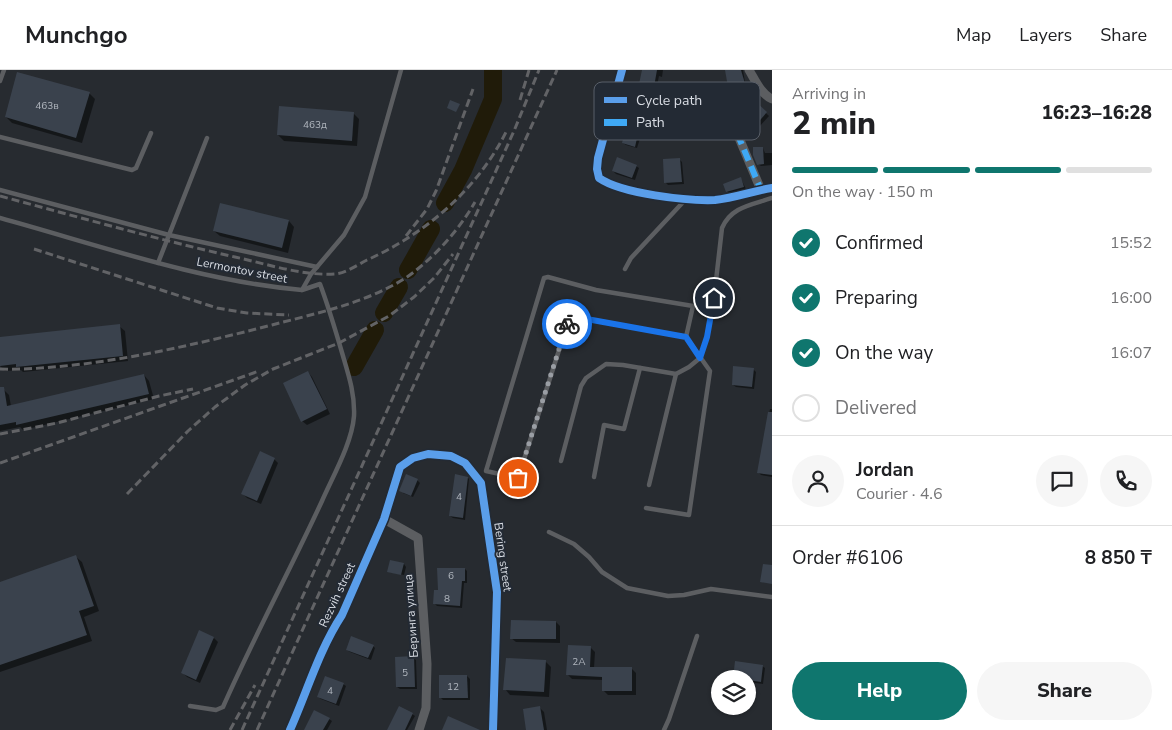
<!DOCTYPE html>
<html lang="en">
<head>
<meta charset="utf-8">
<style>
  :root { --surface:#fff; --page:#f6f6f6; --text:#202124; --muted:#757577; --line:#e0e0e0; --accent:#0f766e }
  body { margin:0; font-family:"Nunito Sans",sans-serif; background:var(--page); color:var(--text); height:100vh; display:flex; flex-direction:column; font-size:19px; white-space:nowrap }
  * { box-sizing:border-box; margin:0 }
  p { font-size:16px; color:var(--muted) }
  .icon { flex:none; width:28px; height:28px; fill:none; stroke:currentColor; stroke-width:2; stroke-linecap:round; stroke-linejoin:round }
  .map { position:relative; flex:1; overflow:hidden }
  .side { display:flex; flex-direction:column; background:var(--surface); width:400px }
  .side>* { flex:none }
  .tools { position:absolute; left:711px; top:600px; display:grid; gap:10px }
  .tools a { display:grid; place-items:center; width:45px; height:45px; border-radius:50%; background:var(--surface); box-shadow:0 1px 4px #0004; font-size:25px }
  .pin { position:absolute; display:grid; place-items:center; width:42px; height:42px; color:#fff; margin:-21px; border:2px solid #fff; border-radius:50%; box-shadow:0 1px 5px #0007 }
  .courier { position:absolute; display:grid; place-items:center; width:50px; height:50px; margin:-25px; border:4px solid #1a73e8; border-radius:50%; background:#fff; color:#222; box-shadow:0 1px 6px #0007 }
  .summary em { font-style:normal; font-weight:800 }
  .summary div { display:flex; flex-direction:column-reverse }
  .summary { display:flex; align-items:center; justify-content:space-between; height:85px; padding:0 20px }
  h1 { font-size:32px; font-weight:800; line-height:38px }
  .bar { display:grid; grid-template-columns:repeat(4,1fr); gap:8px 5px; align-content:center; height:60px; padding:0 20px }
  .bar i { height:6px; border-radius:4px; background:var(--line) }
  .bar .active { background:var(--accent) }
  .bar p { grid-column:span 4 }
  .line { display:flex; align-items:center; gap:12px; padding:0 20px; border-top:1px solid var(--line) }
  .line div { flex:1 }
  .round { display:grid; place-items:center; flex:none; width:52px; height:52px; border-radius:26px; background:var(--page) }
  ol { padding:0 20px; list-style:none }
  li { display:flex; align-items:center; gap:15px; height:55px }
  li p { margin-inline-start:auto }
  li .icon { padding:5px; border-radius:50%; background:var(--accent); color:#fff; stroke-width:4 }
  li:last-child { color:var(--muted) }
  li i { width:28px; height:28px; border:2px solid var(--line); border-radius:50% }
  .action { display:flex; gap:10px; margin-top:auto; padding:10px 20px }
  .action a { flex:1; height:58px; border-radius:30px; background:var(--accent); color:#fff; font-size:20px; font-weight:800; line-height:58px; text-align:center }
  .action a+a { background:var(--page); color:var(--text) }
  header { display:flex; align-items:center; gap:30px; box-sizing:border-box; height:70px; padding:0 25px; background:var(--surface); border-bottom:1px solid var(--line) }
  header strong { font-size:24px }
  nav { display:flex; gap:28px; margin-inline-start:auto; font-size:18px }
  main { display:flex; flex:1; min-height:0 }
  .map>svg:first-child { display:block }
</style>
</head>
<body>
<header>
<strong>Munchgo</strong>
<nav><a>Map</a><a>Layers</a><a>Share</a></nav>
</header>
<main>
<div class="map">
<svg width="772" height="660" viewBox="0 0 772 660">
  <rect width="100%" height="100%" fill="#272b30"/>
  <g fill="#0007">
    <path d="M644 0H663L662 7 659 6 654 30 650 29 645 53 637 78 626 75 623 73 636 35Z"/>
    <path d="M727 0H743L745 12 751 29 737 34 734 32Z"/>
    <path d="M89 23 95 29 82 73 12 53 6 47Z"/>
    <path d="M755 33 769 46 759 57 745 44Z"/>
    <path d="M353 43 359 49 357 76 284 71 278 65Z"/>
    <path d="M763 78 765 83H772V95L761 96 758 94Z"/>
    <path d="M679 89 682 92 684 114 668 115 665 112Z"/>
    <path d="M636 96 639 98 635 110 616 104 613 101Z"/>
    <path d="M741 109 746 119 729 124 727 121Z"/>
    <path d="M289 151 294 157 288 183 220 166 214 161Z"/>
    <path d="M119 256 125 261 128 291 23 302 21 300 5 301 0 296V268Z"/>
    <path d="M753 299 756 302 754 319 736 317 733 315Z"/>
    <path d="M308 302 312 307 330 344 307 355 302 351Z"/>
    <path d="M144 305 149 311 154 329 23 360 20 357 0 361V320L3 319 9 325 11 336Z"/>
    <path d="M770 339H772V407L761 405 758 402Z"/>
    <path d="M274 389 278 393 261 434 247 428 243 424Z"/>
    <path d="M467 407 469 409 465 450 453 448 450 446Z"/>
    <path d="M417 410 420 413 413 427 403 423Z"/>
    <path d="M76 487 82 492 99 541 84 547 92 571 0 602V513Z"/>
    <path d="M404 494 406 497 404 505 389 502Z"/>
    <path d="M465 499 467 501V513H464L462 538 437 536 435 534 439 521Z"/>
    <path d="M556 552 560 556V573L516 572 511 568Z"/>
    <path d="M214 568 218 572 200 613 187 607 183 603Z"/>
    <path d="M373 576 375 578 371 590 350 582 347 580Z"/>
    <path d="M590 577 595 582 594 598 632 599 636 603V625H608L603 620 604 610 572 609 568 605Z"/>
    <path d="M413 588 416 590 417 619H400L397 617Z"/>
    <path d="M546 592 551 597 549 627 510 625 505 619Z"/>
    <path d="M762 596 765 598 763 614 748 612V609Z"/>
    <path d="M467 606 470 609V630H443L440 627Z"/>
    <path d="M343 614 346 616 339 636 321 629 318 627Z"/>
    <path d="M540 638 544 642 547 660H528Z"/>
    <path d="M412 644 415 646 407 660H388Z"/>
    <path d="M329 649 332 651 327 660H305Z"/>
  </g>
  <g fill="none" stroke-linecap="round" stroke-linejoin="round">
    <g stroke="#201b09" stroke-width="18">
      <path d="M445 133 463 100 493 29V0"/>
      <path d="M408 200 431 159"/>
      <path d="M384 243 399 217"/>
      <path d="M354 297 375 260"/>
    </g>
  </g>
  <g fill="#3a424d">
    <path d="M642 0H657L652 28 647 27 643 52 641 51 635 77 622 73 628 49 627 48 630 32 635 33Z"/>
    <path d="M725 0H741L749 27 733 33 728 17Z"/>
    <path d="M17 2 90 22 76 68 5 47Z"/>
    <path d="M450 30 460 34 456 42 447 38Z"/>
    <path d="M755 31 767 42 756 55 743 44Z"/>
    <path d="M279 36 354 42 352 71 277 65Z"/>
    <path d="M753 77H763L764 94 757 95 753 85Z"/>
    <path d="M617 87 637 95 632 108 612 101Z"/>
    <path d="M680 88 682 112 664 113 663 89Z"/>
    <path d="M741 107 744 117 726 122 723 114Z"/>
    <path d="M220 133 289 150 282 178 213 161Z"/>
    <path d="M120 254 123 286 16 297V294L0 296V267Z"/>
    <path d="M733 296 754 298 752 317 732 315Z"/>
    <path d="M308 301 327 339 301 352 283 313Z"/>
    <path d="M144 304 149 324 16 355V352L0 355V317H4L7 336Z"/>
    <path d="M768 342H772V405L757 403Z"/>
    <path d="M260 381 275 388 257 431 241 424Z"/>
    <path d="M406 404 418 409 411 426 399 421Z"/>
    <path d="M455 404 468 407 463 448 449 446Z"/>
    <path d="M76 485 94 536 79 541 87 565 0 595V512Z"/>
    <path d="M390 490 404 493 401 505 387 502Z"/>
    <path d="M763 494 772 495V514L760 512Z"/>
    <path d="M437 498H465V511H462L460 536 433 534 434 520H438Z"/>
    <path d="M511 550 556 551V569H510Z"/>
    <path d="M199 560 214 567 196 610 181 603Z"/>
    <path d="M351 566 374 575 368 588 346 580Z"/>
    <path d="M568 575 591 576 590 597H632V621H602V607L566 605Z"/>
    <path d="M414 586 415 617H396L395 587Z"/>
    <path d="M506 588 546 590 544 622 503 620Z"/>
    <path d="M735 591 763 595 761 612 748 610V609H733Z"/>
    <path d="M439 605H467L468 628H439Z"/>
    <path d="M325 606 344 613 336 634 317 627Z"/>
    <path d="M399 636 413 643 405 660H387Z"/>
    <path d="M540 636 544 660H526L523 639Z"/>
    <path d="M314 640 330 648 323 660H304Z"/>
    <path d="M448 646 480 660H442Z"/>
  </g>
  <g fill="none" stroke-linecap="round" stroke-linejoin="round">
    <g stroke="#5c5e61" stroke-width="4.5">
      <path d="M0 11 4 0"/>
      <path d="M0 67 132 100 136 98 151 63"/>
      <path d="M0 120 169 165 317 197"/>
      <path d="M0 148C98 175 200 211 302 220L311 204 344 165 365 127 401 0"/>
      <path d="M158 193 207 68"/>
      <path d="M625 199 631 188 686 129"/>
      <path d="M561 391 581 316 586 308 606 294 623 295 676 304 689 297 700 288 707 267 714 228 722 158C731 137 751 135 772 128"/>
      <path d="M594 407 604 355 624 359 640 298"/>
      <path d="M649 415 676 304"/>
      <path d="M646 438 689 445 710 301 686 267 570 246 518 408 486 401 544 208 548 207 596 220 693 236 686 267"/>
      <path d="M549 462 574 474 589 487 602 502 627 518 668 526 684 525 711 519 772 527"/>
      <path d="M190 636 216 640 223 637C254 567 290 500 322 431 333 406 352 373 354 346 355 325 349 306 343 286 336 262 329 238 320 214L302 220"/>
      <path d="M664 660 669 649 697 566"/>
    </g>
    <g stroke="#5c5e61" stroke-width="9">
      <path d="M622 0 598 88 597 99 599 108C622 124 687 131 715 130 735 128 753 121 772 118"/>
      <path d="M749 0C755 10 761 24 772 29"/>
      <path d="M737 63 761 120"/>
      <path d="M384 449 418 468 427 594 426 638 419 660"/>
      <path d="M290 660C307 622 319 580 342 545L384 449 400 397 413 388 428 384 451 386 465 393 481 413 497 522 493 660"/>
    </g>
    <g stroke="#626366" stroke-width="3" stroke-dasharray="8 4" stroke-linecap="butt">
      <path d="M520 30 529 0"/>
      <path d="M0 126C78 147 156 169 235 187 267 194 302 206 335 204 346 203 357 195 367 190 425 164 477 120 506 62"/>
      <path d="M406 166 427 139 436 121 473 19"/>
      <path d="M34 179 217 238 247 243 289 245"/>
      <path d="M0 299C28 300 55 297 83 294 147 286 209 271 272 255 317 243 367 233 407 207 434 188 459 160 475 132"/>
      <path d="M0 364 57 353 159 326 193 319"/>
      <path d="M0 393 259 301"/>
      <path d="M127 424 188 361 215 337 245 315 273 299 339 273 389 246 414 227 434 208 453 184"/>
      <path d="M230 660 255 615"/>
      <path d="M242 660 514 61 539 0"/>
      <path d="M257 660 557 0"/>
    </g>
    <path stroke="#3fa9f5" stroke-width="6" stroke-dasharray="12 6" stroke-linecap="butt" d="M737 63 761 120"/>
    <defs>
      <g id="cycleway">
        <path d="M622 0 598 88 597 99 599 108C622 124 687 131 715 130 735 128 753 121 772 118"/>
        <path d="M290 660C307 622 319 580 342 545L384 449 400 397 413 388 428 384 451 386 465 393 481 413 497 522 493 660"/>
      </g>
    </defs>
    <use href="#cycleway" stroke="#232a34" stroke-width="11"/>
    <use href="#cycleway" stroke="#5a9eea" stroke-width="8"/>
  </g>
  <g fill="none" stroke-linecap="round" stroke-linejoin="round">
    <path stroke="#9a9ea4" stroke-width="5" stroke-dasharray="0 9" d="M518 408 567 254"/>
    <path stroke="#1a73e8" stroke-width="6" d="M567 254 570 246 686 267 700 288 707 267 714 228"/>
  </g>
  <g text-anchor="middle" stroke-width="4" stroke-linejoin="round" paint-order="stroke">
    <g font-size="10" fill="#b0b6be">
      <text x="47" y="39">463в</text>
      <text x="315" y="58">463д</text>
      <text x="459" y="430">4</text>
      <text x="451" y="509">6</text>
      <text x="447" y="532">8</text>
      <text x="579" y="595">2А</text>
      <text x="405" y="606">5</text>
      <text x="453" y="620">12</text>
      <text x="330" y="624">4</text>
    </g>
    <g font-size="12" fill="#d8dce3" stroke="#232a34">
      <text transform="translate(242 200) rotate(11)" y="4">Lermontov street</text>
      <text transform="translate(503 487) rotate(82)" y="4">Bering street</text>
      <text transform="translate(337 525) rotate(-65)" y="4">Rezvih street</text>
      <text transform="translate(411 546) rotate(-94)" y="4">Беринга улица</text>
    </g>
  </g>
  <rect x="594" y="12" width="166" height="58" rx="8" fill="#232a34" stroke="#595f69" stroke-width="1"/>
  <rect x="604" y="27" width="23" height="6" fill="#5a9eea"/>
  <rect x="604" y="49" width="23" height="7" fill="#3fa9f5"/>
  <g font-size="14" fill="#d8dce3">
    <text x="636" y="35">Cycle path</text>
    <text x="636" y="57">Path</text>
  </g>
</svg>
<div class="tools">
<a><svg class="icon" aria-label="layers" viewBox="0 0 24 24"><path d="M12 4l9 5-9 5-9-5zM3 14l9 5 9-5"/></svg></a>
</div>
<div class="pin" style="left:518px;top:408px;background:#ea580c"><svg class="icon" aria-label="bag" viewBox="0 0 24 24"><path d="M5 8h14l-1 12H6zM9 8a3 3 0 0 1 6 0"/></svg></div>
<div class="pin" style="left:714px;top:228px;background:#1f2937"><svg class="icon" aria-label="home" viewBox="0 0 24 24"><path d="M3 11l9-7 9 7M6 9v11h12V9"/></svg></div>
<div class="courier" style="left:567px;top:254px"><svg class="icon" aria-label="bike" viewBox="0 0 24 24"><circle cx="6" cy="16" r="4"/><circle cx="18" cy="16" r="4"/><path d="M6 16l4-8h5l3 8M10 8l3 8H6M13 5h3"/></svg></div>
</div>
<section class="side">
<div class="summary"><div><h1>2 min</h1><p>Arriving in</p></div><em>16:23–16:28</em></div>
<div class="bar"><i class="active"></i><i class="active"></i><i class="active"></i><i></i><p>On the way · 150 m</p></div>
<ol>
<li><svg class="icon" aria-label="check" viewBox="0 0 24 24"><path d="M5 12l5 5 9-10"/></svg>Confirmed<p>15:52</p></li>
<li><svg class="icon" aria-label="check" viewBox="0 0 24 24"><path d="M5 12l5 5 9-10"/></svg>Preparing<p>16:00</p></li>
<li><svg class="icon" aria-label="check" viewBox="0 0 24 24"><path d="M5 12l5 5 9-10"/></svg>On the way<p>16:07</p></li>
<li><i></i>Delivered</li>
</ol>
<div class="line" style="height:90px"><a class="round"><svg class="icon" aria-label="person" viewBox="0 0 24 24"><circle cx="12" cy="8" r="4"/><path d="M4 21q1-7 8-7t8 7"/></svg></a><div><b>Jordan</b><p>Courier · 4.6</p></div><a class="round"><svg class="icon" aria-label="chat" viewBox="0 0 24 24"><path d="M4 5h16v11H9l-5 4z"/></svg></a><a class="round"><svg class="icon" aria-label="phone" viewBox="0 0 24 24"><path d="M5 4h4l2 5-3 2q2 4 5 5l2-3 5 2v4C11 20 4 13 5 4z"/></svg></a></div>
<div class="line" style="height:65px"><div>Order #6106</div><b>8 850 ₸</b></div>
<div class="action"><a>Help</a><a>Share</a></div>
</section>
</main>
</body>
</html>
